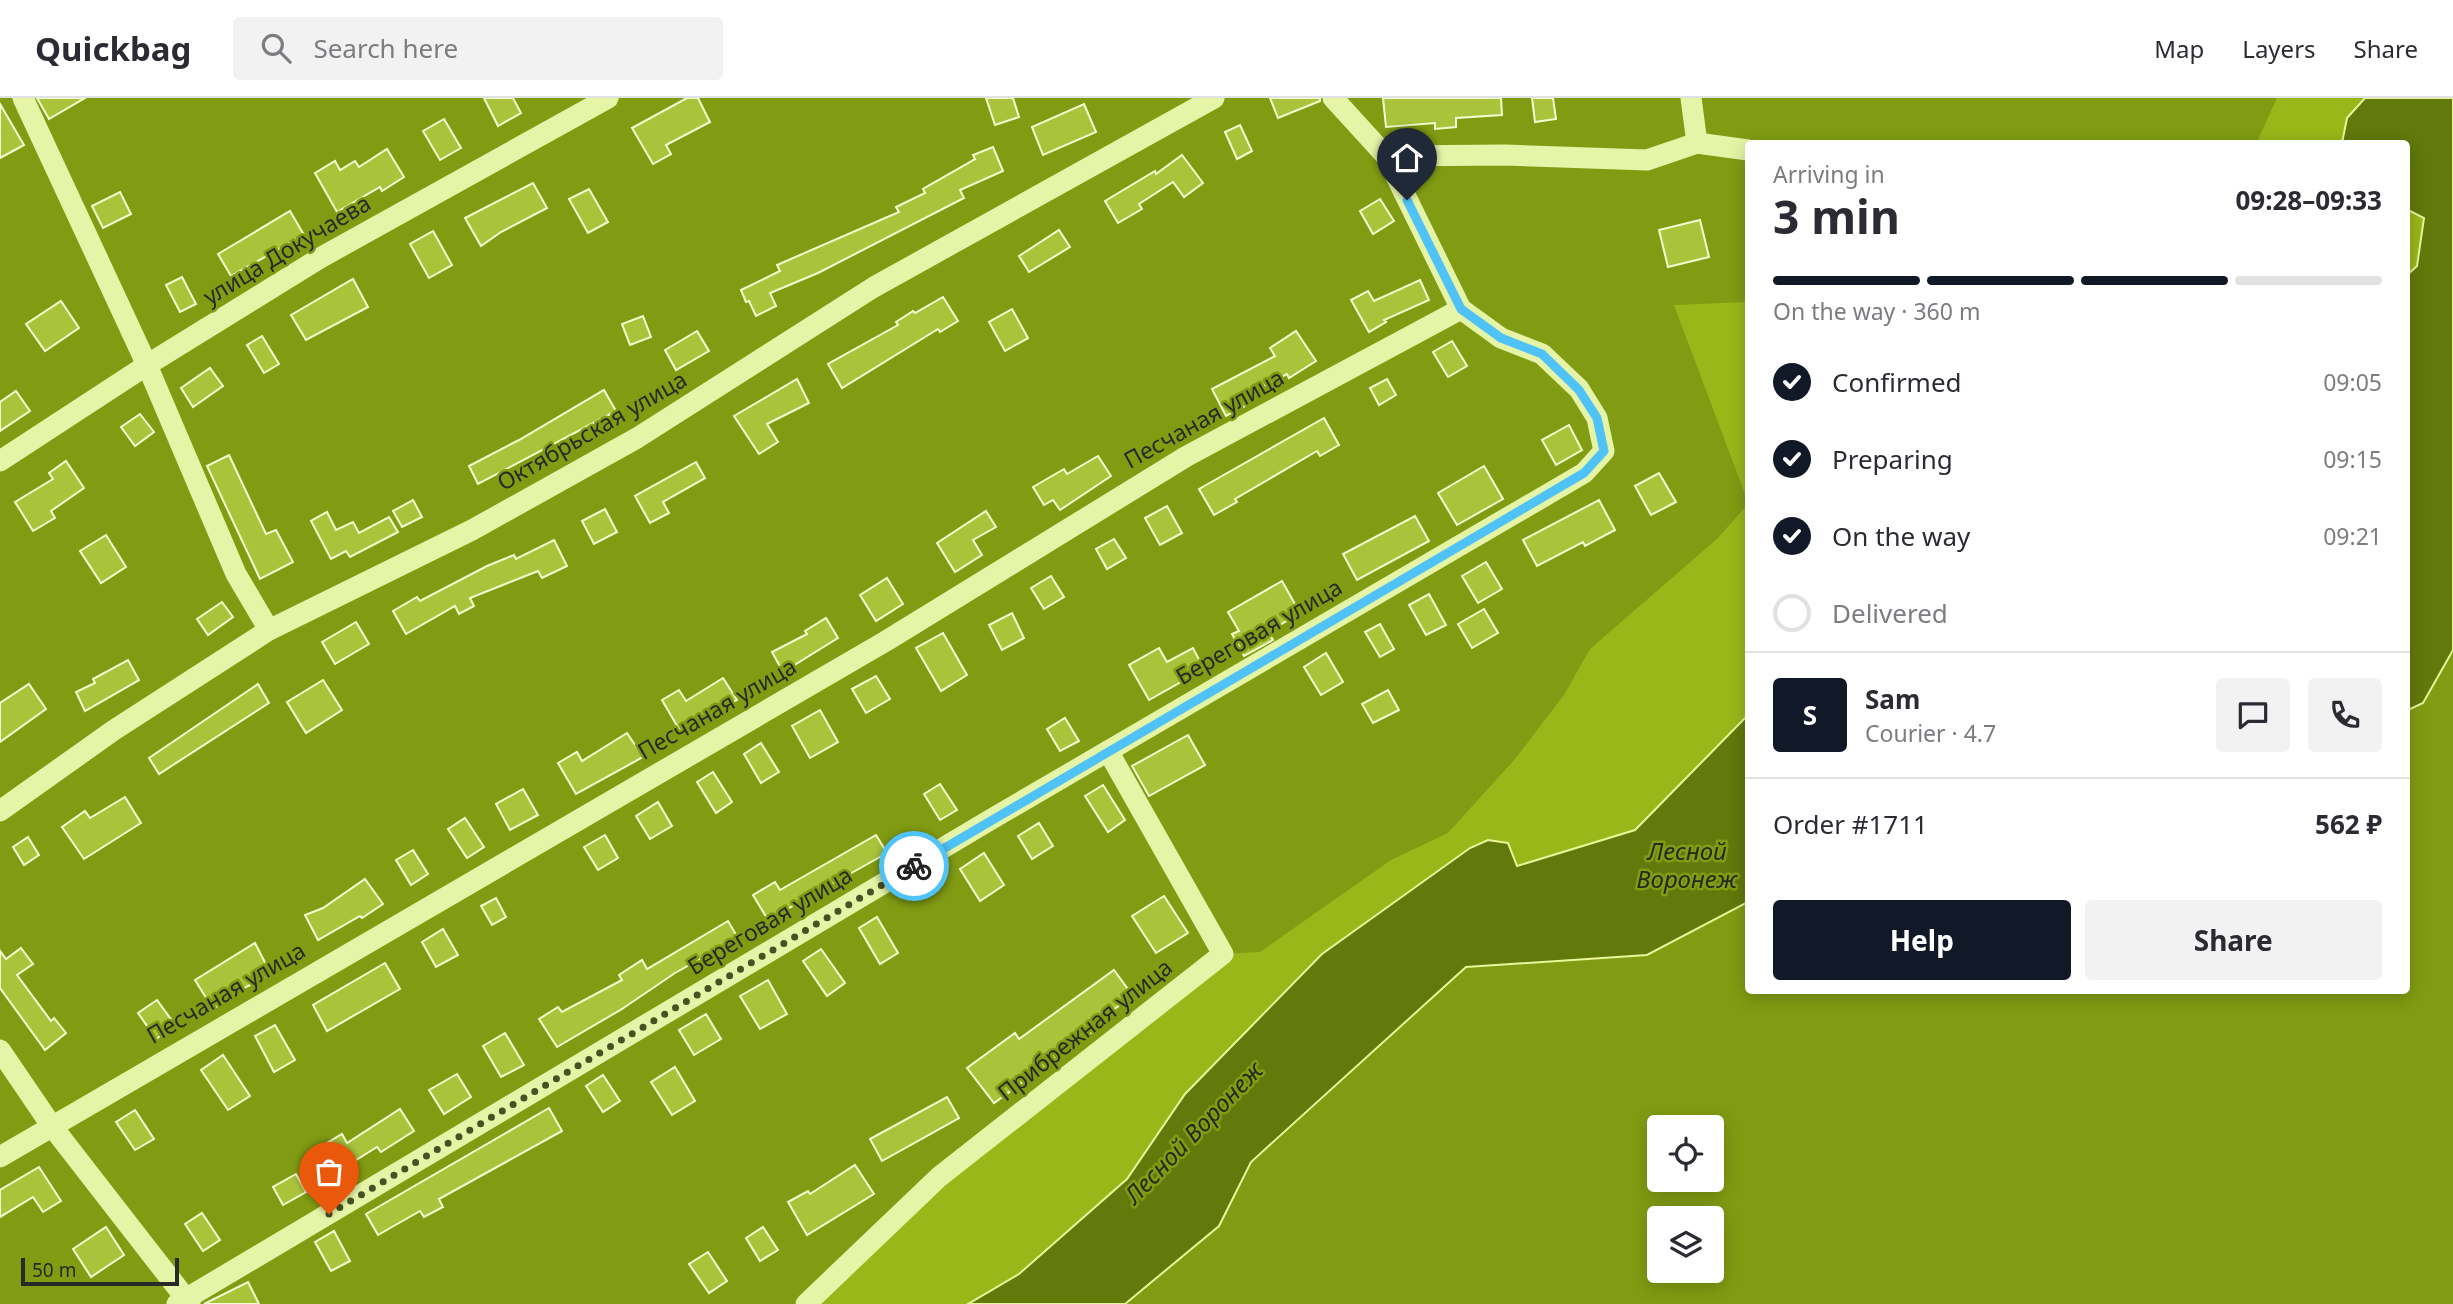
<!DOCTYPE html>
<html lang="en">
<head>
<meta charset="utf-8">
<style>
  :root { --surface:#fff; --page:#f2f2f3; --text:#2b2b33; --muted:#7c7c81; --line:#e1e1e2; --accent:#111827 }
  body { margin:0; font-family:"Noto Sans",sans-serif; background:var(--page); color:var(--text); height:100vh; display:flex; flex-direction:column; font-size:26px; white-space:nowrap }
  * { box-sizing:border-box; margin:0 }
  p { font-size:23px; color:var(--muted) }
  .icon { flex:none; width:38px; height:38px; fill:none; stroke:currentColor; stroke-width:2; stroke-linecap:round; stroke-linejoin:round }
  .map { position:relative; flex:1; overflow:hidden }
  .panel { position:absolute; left:1745px; top:42px; width:665px; height:854px; display:flex; flex-direction:column; background:var(--surface); border-radius:7px; box-shadow:0 4px 18px #0003 }
  .panel>* { flex:none }
  .controls { position:absolute; left:1647px; top:1017px; display:grid; gap:14px }
  .controls a { display:grid; place-items:center; width:77px; height:77px; border-radius:7px; background:var(--surface); box-shadow:0 4px 18px #0003; font-size:35px }
  .scale { position:absolute; left:21px; bottom:18px; width:158px; box-sizing:border-box; padding-left:7px; border:4px solid #292929; border-top:0; font-size:19px; line-height:24px; white-space:nowrap; color:#292929; -webkit-text-stroke:5px #819c12; paint-order:stroke }
  .pin { position:absolute; display:grid; place-items:center; width:60px; height:60px; color:#fff; margin:-72px -30px; border-radius:50% 50% 50% 0; rotate:-45deg; box-shadow:0 0 7px #0007 }
  .pin .icon { rotate:45deg }
  .courier { position:absolute; display:grid; place-items:center; width:70px; height:70px; margin:-35px; border:5px solid #4fc3f7; border-radius:50%; background:#fff; color:#222; box-shadow:0 2px 9px #0007 }
  .headline em { font-style:normal; font-weight:700 }
  .headline div { display:flex; flex-direction:column-reverse }
  .headline { display:flex; align-items:center; justify-content:space-between; height:119px; padding:0 28px }
  h1 { font-size:46px; font-weight:700; line-height:52px }
  .bar { display:grid; grid-template-columns:repeat(4,1fr); gap:10px 7px; align-content:center; height:84px; padding:0 28px }
  .bar i { height:9px; border-radius:5px; background:var(--line) }
  .bar .on { background:var(--accent) }
  .bar p { grid-column:span 4 }
  .line { display:flex; align-items:center; gap:18px; padding:0 28px; border-top:2px solid var(--line) }
  .line div { flex:1 }
  .round { display:grid; place-items:center; flex:none; width:74px; height:74px; border-radius:7px; background:var(--page) }
  ol { padding:0 28px; list-style:none }
  li { display:flex; align-items:center; gap:21px; height:77px }
  li p { margin-inline-start:auto }
  li .icon { padding:7px; border-radius:50%; background:var(--accent); color:#fff; stroke-width:4 }
  li:last-child { color:var(--muted) }
  li i { width:38px; height:38px; border:4px solid var(--line); border-radius:50% }
  .primary-button { display:flex; gap:14px; margin-top:auto; padding:14px 28px }
  .primary-button a { flex:1; height:80px; border-radius:7px; background:var(--accent); color:#fff; font-size:28px; font-weight:700; line-height:80px; text-align:center }
  .primary-button a+a { background:var(--page); color:var(--text) }
  header { display:flex; align-items:center; gap:42px; box-sizing:border-box; height:98px; padding:0 35px; background:var(--surface); border-bottom:2px solid var(--line) }
  header strong { font-size:33px }
  nav { display:flex; gap:38px; margin-inline-start:auto; font-size:24px }
  .search { width:490px; height:63px; background:var(--page); display:flex; align-items:center; gap:18px; box-sizing:border-box; padding:0 24px; border-radius:7px; color:var(--muted); font-size:26px }
  .map>svg:first-child { display:block }
</style>
</head>
<body>
<header>
<strong>Quickbag</strong>
<div class="search"><svg class="icon" aria-label="search" viewBox="0 0 24 24"><circle cx="10" cy="10" r="6"/><path d="M15 15l6 6"/></svg>Search here</div>
<nav><a>Map</a><a>Layers</a><a>Share</a></nav>
</header>
<div class="map">
<svg width="2453" height="1206" viewBox="0 0 2453 1206">
  <rect width="100%" height="100%" fill="#819c12"/>
  <g fill="#9ab71a">
    <path d="M2277 0H2365L2347 20 2342 45 2256 46Z"/>
    <path d="M2406 111 2424 120 2417 168 2406 178Z"/>
    <path d="M1748 204V404L1674 207Z"/>
    <path d="M1748 406V617L1635 732 1517 768 1322 856 1185 996 1127 1081 1019 1176 968 1206H806L844 1168 1223 856 1260 854 1391 762 1448 735 1515 661 1564 597 1590 551 1718 440Z"/>
  </g>
  <g fill="#62790b" stroke="#e7f799" stroke-width="2">
    <path d="M2365 0H2453V552L2423 605 2406 613V178L2417 168 2424 120 2406 111V46L2342 45 2347 20Z"/>
    <path d="M1748 617V804L1647 857 1466 869 1251 1064 1219 1128 1125 1206H968L1019 1176 1127 1081 1185 996 1322 856 1470 750 1488 742 1508 745 1517 768 1635 732Z"/>
  </g>
  <g fill="#abc33b" stroke="#f5fed0" stroke-width="2">
    <path d="M37 0H85L49 21Z"/>
    <path d="M484 0H513L521 15 498 28Z"/>
    <path d="M687 0H698L710 24 666 47 671 56 653 66 632 30Z"/>
    <path d="M986 0H1013L1019 19 995 27Z"/>
    <path d="M1270 0H1320V3L1278 20Z"/>
    <path d="M1383 0H1501L1502 17 1456 20V29L1435 31V25L1386 29Z"/>
    <path d="M1532 0H1553L1556 21 1535 24Z"/>
    <path d="M0 6 24 47 0 60Z"/>
    <path d="M1084 6 1096 34 1043 57 1032 29Z"/>
    <path d="M444 21 461 50 440 62 423 33Z"/>
    <path d="M1240 27 1252 53 1237 61 1225 34Z"/>
    <path d="M993 49 1003 73 960 92 964 100 818 175 770 195 776 208 756 218 749 203 746 204 741 192 780 173 777 167 899 114 896 109 925 95 923 91 975 61 973 57Z"/>
    <path d="M387 51 404 79 382 93 380 89 337 114 315 75 335 63 340 72 355 63 359 69Z"/>
    <path d="M1182 57 1203 85 1184 99 1173 84 1139 106 1142 111 1118 125 1105 103 1155 73 1156 76Z"/>
    <path d="M533 85 547 110 501 134 481 148 465 120Z"/>
    <path d="M589 91 608 124 588 135 569 101Z"/>
    <path d="M120 94 131 116 103 130 92 108Z"/>
    <path d="M1380 101 1394 123 1373 136 1360 113Z"/>
    <path d="M290 113 304 137 231 178 218 156Z"/>
    <path d="M1700 122 1709 159 1668 169 1659 132Z"/>
    <path d="M1059 132 1070 149 1029 174 1019 158Z"/>
    <path d="M433 133 452 167 429 180 410 146Z"/>
    <path d="M182 179 196 206 180 214 166 187Z"/>
    <path d="M353 181 368 209 306 242 291 217Z"/>
    <path d="M1420 182 1429 202 1384 222 1386 224 1369 234 1351 202 1368 193 1374 203Z"/>
    <path d="M943 199 958 223 940 234 938 231 842 290 828 266 898 227 896 224 913 213 915 215Z"/>
    <path d="M61 203 79 230 45 253 26 226Z"/>
    <path d="M1012 211 1028 240 1005 253 989 224Z"/>
    <path d="M643 218 651 239 630 247 622 226Z"/>
    <path d="M697 233 709 253 676 272 665 252Z"/>
    <path d="M1296 233 1316 263 1289 280 1287 276 1243 299 1247 307 1226 318 1212 291 1275 258 1270 250Z"/>
    <path d="M262 238 279 266 264 275 247 247Z"/>
    <path d="M1452 243 1467 268 1448 279 1433 254Z"/>
    <path d="M210 270 223 288 193 309 181 290Z"/>
    <path d="M797 281 809 305 767 326 778 344 759 356 734 318Z"/>
    <path d="M1387 281 1396 297 1379 307 1370 290Z"/>
    <path d="M604 292 616 313 478 386 469 368 519 342Z"/>
    <path d="M16 293 30 313 0 333V304Z"/>
    <path d="M140 316 154 334 135 348 121 329Z"/>
    <path d="M1324 320 1339 347 1320 358 1317 353 1235 401 1237 404 1214 417 1199 391Z"/>
    <path d="M1569 327 1582 352 1556 367 1542 342Z"/>
    <path d="M229 357 266 436 276 432 293 464 260 481 207 368Z"/>
    <path d="M1098 358 1111 378 1060 412 1053 402 1044 407 1033 389 1064 371 1067 376Z"/>
    <path d="M66 363 84 390 51 413 55 420 33 433 15 404 53 381 49 375Z"/>
    <path d="M696 364 705 380 663 404 669 415 650 425 635 398Z"/>
    <path d="M1484 368 1503 401 1457 427 1438 395Z"/>
    <path d="M1659 375 1676 404 1651 417 1635 388Z"/>
    <path d="M413 402 422 419 402 429 393 413Z"/>
    <path d="M1599 402 1615 432 1585 448 1583 444 1537 468 1523 442Z"/>
    <path d="M1167 408 1182 435 1160 447 1145 420Z"/>
    <path d="M605 411 617 434 594 446 582 423Z"/>
    <path d="M986 413 996 429 973 442 982 457 955 474 937 445Z"/>
    <path d="M327 414 336 432 353 424 359 435 389 419 398 434 350 459 346 453 331 461 311 423Z"/>
    <path d="M1415 418 1429 443 1357 482 1343 456Z"/>
    <path d="M106 437 126 469 101 485 80 453Z"/>
    <path d="M1114 441 1126 460 1107 471 1096 451Z"/>
    <path d="M554 442 567 468 542 480 538 473 470 500 474 508 459 516 455 508 406 536 393 513 417 499 420 503 487 468 514 457 516 461Z"/>
    <path d="M1486 464 1502 491 1478 505 1462 478Z"/>
    <path d="M1051 478 1064 499 1044 511 1031 490Z"/>
    <path d="M887 480 903 506 876 523 860 497Z"/>
    <path d="M1282 483 1300 515 1268 534 1273 542 1244 558 1232 536 1239 533 1228 514Z"/>
    <path d="M1429 496 1446 527 1426 537 1409 507Z"/>
    <path d="M222 504 233 519 208 537 197 521Z"/>
    <path d="M1484 511 1498 535 1472 550 1458 526Z"/>
    <path d="M1012 515 1024 540 1002 552 989 527Z"/>
    <path d="M826 520 838 540 783 574 772 554 807 536 805 533Z"/>
    <path d="M356 524 369 546 335 566 322 544Z"/>
    <path d="M1380 526 1394 551 1380 559 1365 534Z"/>
    <path d="M943 535 967 577 941 593 916 550Z"/>
    <path d="M1159 550 1167 564 1193 550 1204 571 1149 602 1129 567Z"/>
    <path d="M1326 555 1343 584 1321 597 1304 569Z"/>
    <path d="M128 562 139 582 85 613 76 594 95 585 93 581Z"/>
    <path d="M876 578 890 601 866 615 852 591Z"/>
    <path d="M723 580 737 602 680 633 662 602 679 592 686 603Z"/>
    <path d="M323 582 342 612 306 635 287 604Z"/>
    <path d="M29 586 46 611 0 644V605Z"/>
    <path d="M258 586 269 605 159 676 149 660Z"/>
    <path d="M1388 592 1399 612 1373 625 1362 606Z"/>
    <path d="M820 612 838 644 810 660 792 628Z"/>
    <path d="M1065 620 1079 643 1060 653 1047 631Z"/>
    <path d="M627 635 643 659 576 696 558 665 577 654 582 663Z"/>
    <path d="M1188 637 1205 667 1149 698 1132 668Z"/>
    <path d="M761 645 779 674 761 685 744 656Z"/>
    <path d="M713 674 732 704 716 715 697 684Z"/>
    <path d="M940 686 957 712 940 722 924 696Z"/>
    <path d="M1103 687 1125 722 1108 734 1085 698Z"/>
    <path d="M523 691 538 717 510 732 496 706Z"/>
    <path d="M125 699 141 725 84 761 62 729 85 713 90 720Z"/>
    <path d="M658 704 672 728 650 741 636 718Z"/>
    <path d="M465 720 484 749 467 760 448 731Z"/>
    <path d="M1039 725 1053 748 1032 761 1018 738Z"/>
    <path d="M605 737 618 760 598 772 584 749Z"/>
    <path d="M876 737 887 755 768 822 753 797 775 784 780 792Z"/>
    <path d="M28 739 39 757 24 767 13 749Z"/>
    <path d="M413 752 428 776 411 787 396 762Z"/>
    <path d="M984 755 1004 787 980 803 960 771Z"/>
    <path d="M365 781 383 806 362 820 360 818 318 842 305 817 323 810Z"/>
    <path d="M1164 798 1188 835 1156 855 1132 818Z"/>
    <path d="M496 800 506 819 492 827 481 808Z"/>
    <path d="M877 819 898 855 880 866 859 830Z"/>
    <path d="M728 823 738 840 675 875 622 911 557 949 539 921 558 909 562 914 622 882 619 877 642 862 647 871Z"/>
    <path d="M443 831 458 857 436 869 422 844Z"/>
    <path d="M255 845 271 876 227 899 229 902 213 911 195 882Z"/>
    <path d="M21 850 33 866 17 877 51 923 54 920 66 935 45 952 0 890V853L6 861Z"/>
    <path d="M821 851 845 885 827 898 803 863Z"/>
    <path d="M385 865 400 891 327 933 313 907Z"/>
    <path d="M1114 872 1133 898 1097 923 1101 928 994 1005 967 970 1015 935 1019 941Z"/>
    <path d="M768 882 787 916 760 931 740 898Z"/>
    <path d="M157 902 176 928 156 941 138 915Z"/>
    <path d="M706 916 721 941 694 957 679 932Z"/>
    <path d="M275 927 295 962 274 974 255 938Z"/>
    <path d="M505 935 524 967 501 979 483 948Z"/>
    <path d="M223 957 250 998 228 1012 201 972Z"/>
    <path d="M675 969 695 1003 672 1017 651 984Z"/>
    <path d="M457 976 471 999 444 1016 429 992Z"/>
    <path d="M603 977 620 1003 603 1014 586 988Z"/>
    <path d="M947 999 959 1020 882 1063 870 1041Z"/>
    <path d="M549 1010 562 1033 439 1101 443 1109 424 1119 420 1113 378 1137 366 1116Z"/>
    <path d="M400 1011 414 1033 381 1054 377 1049 332 1077 317 1051 342 1036 347 1045Z"/>
    <path d="M135 1012 154 1041 135 1052 116 1024Z"/>
    <path d="M855 1067 874 1096 807 1137 788 1104 808 1093 810 1096Z"/>
    <path d="M39 1069 61 1103 43 1114 33 1099 0 1119V1092Z"/>
    <path d="M296 1076 306 1094 283 1107 273 1089Z"/>
    <path d="M202 1115 220 1142 203 1153 185 1126Z"/>
    <path d="M106 1129 124 1157 91 1179 73 1151Z"/>
    <path d="M763 1129 778 1152 760 1163 746 1140Z"/>
    <path d="M334 1133 350 1163 331 1173 315 1144Z"/>
    <path d="M708 1154 727 1183 709 1195 689 1166Z"/>
    <path d="M248 1184 259 1206H204Z"/>
  </g>
  <g fill="none" stroke-linecap="round" stroke-linejoin="round">
    <g stroke="#e6f4a7" stroke-width="21">
      <path d="M23 0 147 267 236 476 269 532"/>
      <path d="M1697 45 1748 52"/>
      <path d="M1386 58 1505 57 1647 62 1697 45 1691 0"/>
      <path d="M0 363 147 267 320 160 608 0"/>
      <path d="M0 713 114 632 269 532 472 432 637 340 874 189 1214 0"/>
      <path d="M0 952 51 1027 190 1206"/>
      <path d="M0 1059 886 543 1187 358 1461 211"/>
      <path d="M177 1206 995 719 1584 375 1604 353 1597 320 1579 291 1542 256 1501 240 1461 211 1386 58 1333 0"/>
      <path d="M806 1206 939 1079 1223 856 1108 653"/>
    </g>
  </g>
  <g fill="none" stroke-linecap="round" stroke-linejoin="round">
    <path stroke="#485121" stroke-width="7" stroke-dasharray="0 12.6" d="M329 1116 914 768"/>
    <path stroke="#4fc3f7" stroke-width="9" d="M914 768 1584 375 1604 353 1597 320 1579 292 1542 256 1501 240 1461 211 1407 102"/>
  </g>
  <g text-anchor="middle" stroke-width="5" stroke-linejoin="round" paint-order="stroke">
    <g font-size="23" fill="#292929" stroke="#819c12">
      <text transform="translate(287 152) rotate(-31)" y="8">улица Докучаева</text>
      <text transform="translate(1204 321) rotate(-29)" y="8">Песчаная улица</text>
      <text transform="translate(592 333) rotate(-30)" y="8">Октябрьская улица</text>
      <text transform="translate(1259 534) rotate(-30)" y="8">Береговая улица</text>
      <text transform="translate(717 611) rotate(-30)" y="8">Песчаная улица</text>
      <text transform="translate(770 823) rotate(-31)" y="8">Береговая улица</text>
      <text transform="translate(226 895) rotate(-30)" y="8">Песчаная улица</text>
      <text transform="translate(1085 932) rotate(-38)" y="8">Прибрежная улица</text>
    </g>
    <g font-size="24" font-style="italic" fill="#272821" stroke="#819c12">
      <text x="1687" y="762">Лесной<tspan x="1687" dy="28">Воронеж</tspan></text>
      <text transform="translate(1194 1035) rotate(-46)" y="8">Лесной Воронеж</text>
    </g>
  </g>
</svg>
<div class="controls">
<a><svg class="icon" aria-label="locate" viewBox="0 0 24 24"><circle cx="12" cy="12" r="6"/><path d="M12 2v4M12 18v4M2 12h4M18 12h4"/></svg></a>
<a><svg class="icon" aria-label="layers" viewBox="0 0 24 24"><path d="M12 4l9 5-9 5-9-5zM3 14l9 5 9-5"/></svg></a>
</div>
<div class="scale">50 m</div>
<div class="pin" style="left:329px;top:1116px;background:#ea580c"><svg class="icon" aria-label="bag" viewBox="0 0 24 24"><path d="M5 8h14l-1 12H6zM9 8a3 3 0 0 1 6 0"/></svg></div>
<div class="pin" style="left:1407px;top:102px;background:#1f2937"><svg class="icon" aria-label="home" viewBox="0 0 24 24"><path d="M3 11l9-7 9 7M6 9v11h12V9"/></svg></div>
<div class="courier" style="left:914px;top:768px"><svg class="icon" aria-label="bike" viewBox="0 0 24 24"><circle cx="6" cy="16" r="4"/><circle cx="18" cy="16" r="4"/><path d="M6 16l4-8h5l3 8M10 8l3 8H6M13 5h3"/></svg></div>
<section class="panel">
<div class="headline"><div><h1>3 min</h1><p>Arriving in</p></div><em>09:28–09:33</em></div>
<div class="bar"><i class="on"></i><i class="on"></i><i class="on"></i><i></i><p>On the way · 360 m</p></div>
<ol>
<li><svg class="icon" aria-label="check" viewBox="0 0 24 24"><path d="M5 12l5 5 9-10"/></svg>Confirmed<p>09:05</p></li>
<li><svg class="icon" aria-label="check" viewBox="0 0 24 24"><path d="M5 12l5 5 9-10"/></svg>Preparing<p>09:15</p></li>
<li><svg class="icon" aria-label="check" viewBox="0 0 24 24"><path d="M5 12l5 5 9-10"/></svg>On the way<p>09:21</p></li>
<li><i></i>Delivered</li>
</ol>
<div class="line" style="height:126px"><b class="round" style="background:var(--accent);color:#fff">S</b><div><b>Sam</b><p>Courier · 4.7</p></div><a class="round"><svg class="icon" aria-label="chat" viewBox="0 0 24 24"><path d="M4 5h16v11H9l-5 4z"/></svg></a><a class="round"><svg class="icon" aria-label="phone" viewBox="0 0 24 24"><path d="M5 4h4l2 5-3 2q2 4 5 5l2-3 5 2v4C11 20 4 13 5 4z"/></svg></a></div>
<div class="line" style="height:91px"><div>Order #1711</div><b>562 ₽</b></div>
<div class="primary-button"><a>Help</a><a>Share</a></div>
</section>
</div>
</body>
</html>
